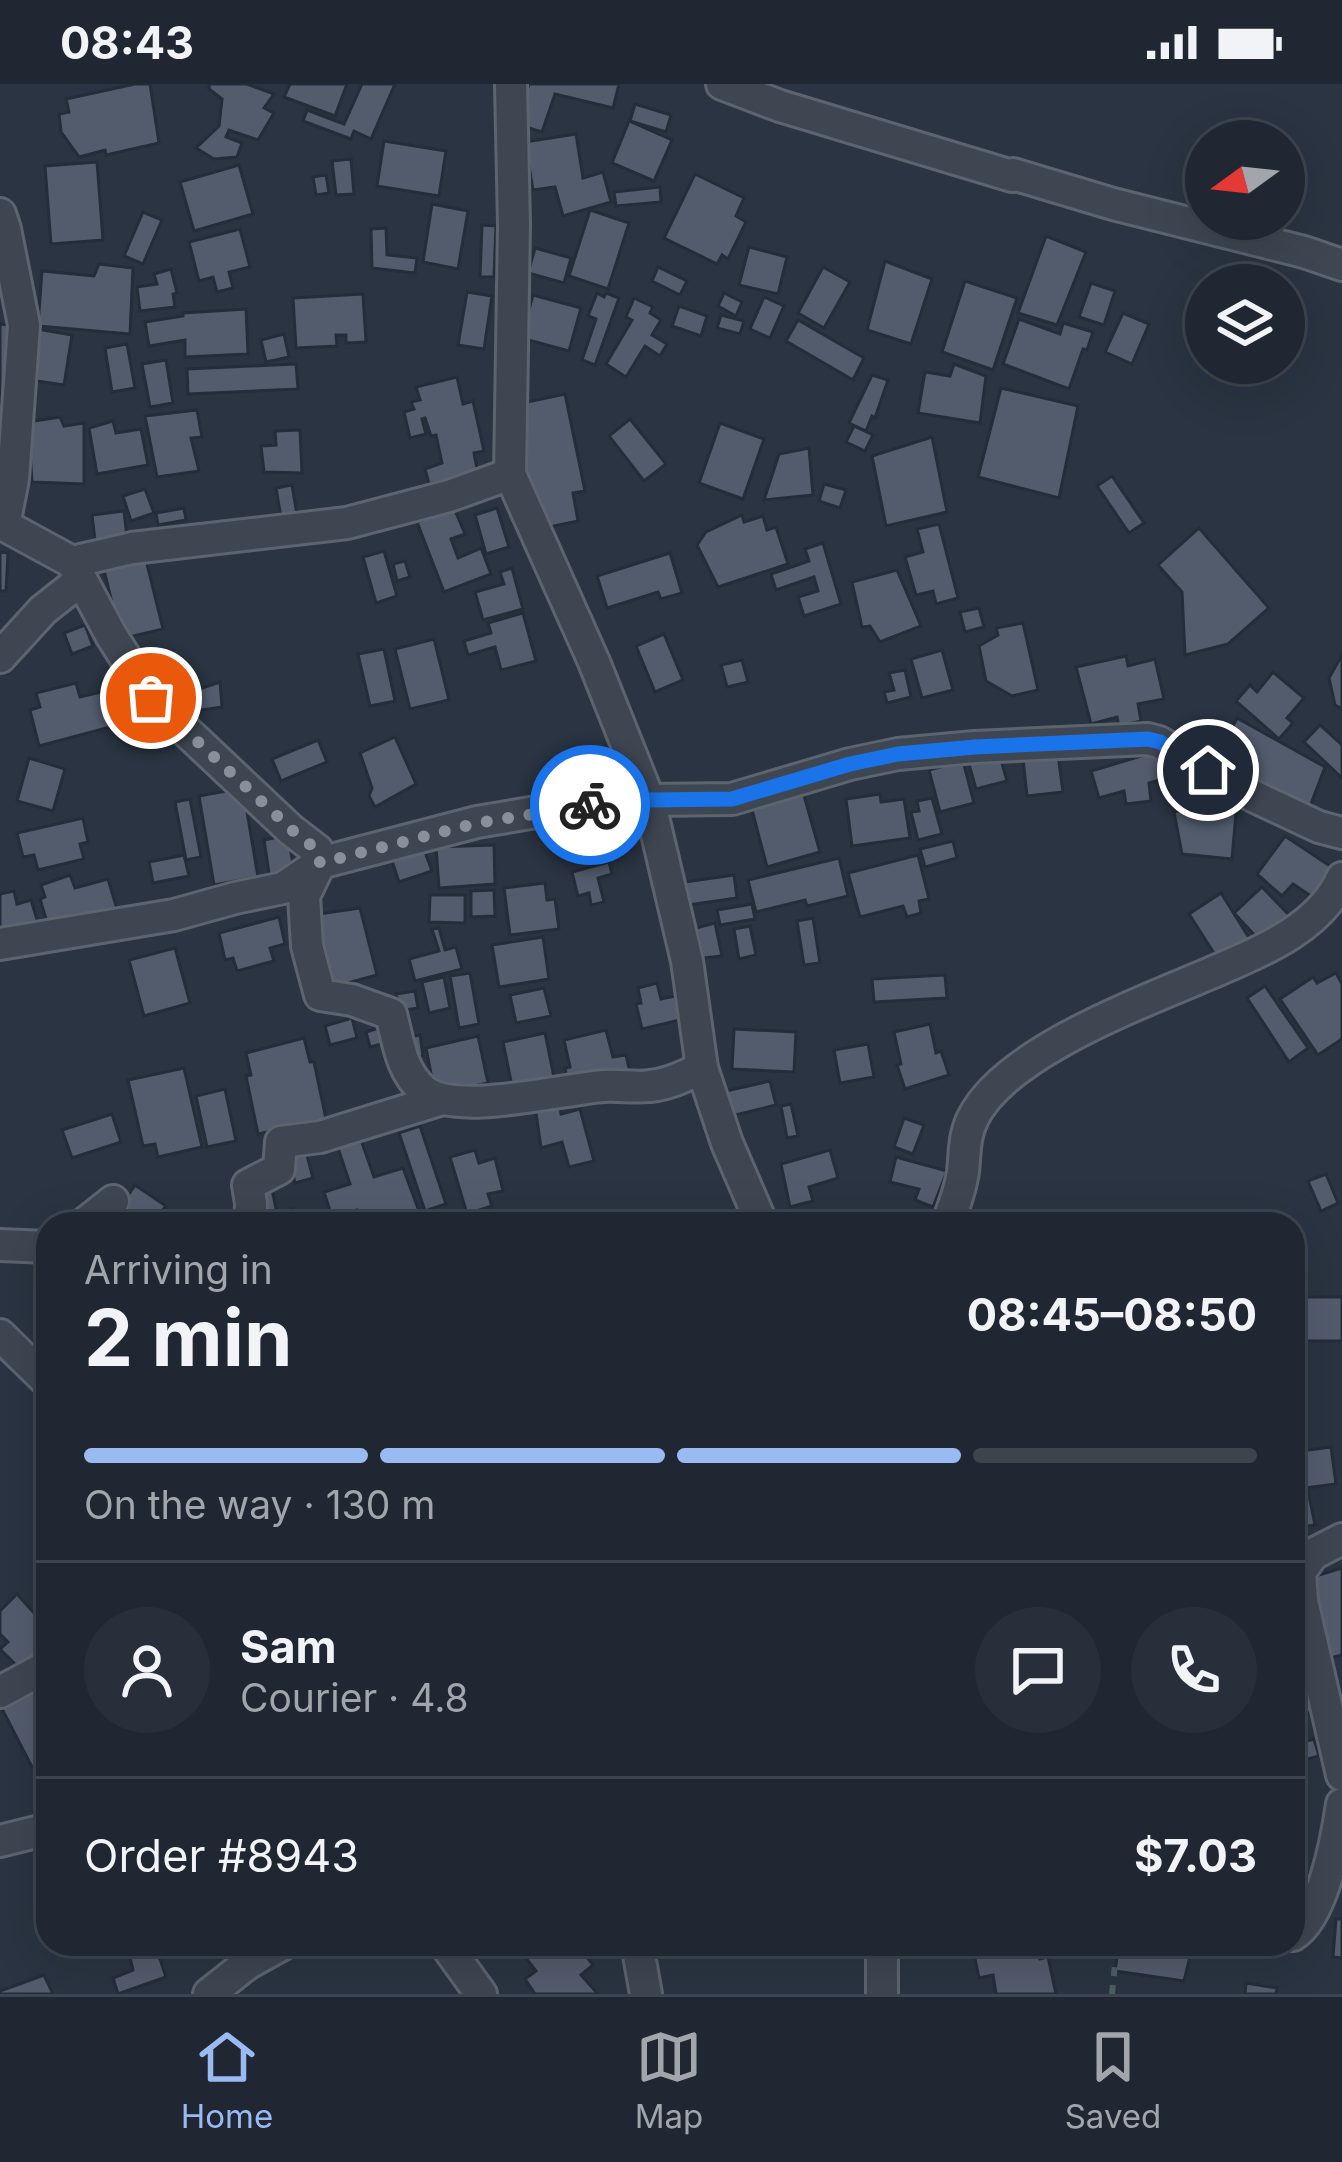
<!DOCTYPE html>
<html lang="en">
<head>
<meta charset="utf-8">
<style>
  :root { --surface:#202732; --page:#282f3a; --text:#f1f3f6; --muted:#a2a5ac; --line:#3d444d; --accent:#9abaf2 }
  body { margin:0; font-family:Inter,sans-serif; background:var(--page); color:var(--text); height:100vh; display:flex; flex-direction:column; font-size:45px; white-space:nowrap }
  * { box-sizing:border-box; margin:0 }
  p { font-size:39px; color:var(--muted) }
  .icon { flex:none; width:66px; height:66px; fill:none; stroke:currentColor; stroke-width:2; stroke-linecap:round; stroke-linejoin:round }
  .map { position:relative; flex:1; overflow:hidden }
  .side { position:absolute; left:36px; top:1128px; width:1269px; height:744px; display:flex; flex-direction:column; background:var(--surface); border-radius:36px; box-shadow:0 12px 48px #0002,0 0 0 3px var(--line) }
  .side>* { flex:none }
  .needle { width:78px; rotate:255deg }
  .controls { position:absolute; left:1185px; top:36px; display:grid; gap:24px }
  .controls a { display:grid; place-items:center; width:120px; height:120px; border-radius:50%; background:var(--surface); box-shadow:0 12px 48px #0002,0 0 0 3px var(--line); font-size:60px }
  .pin { position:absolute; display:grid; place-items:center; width:102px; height:102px; color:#fff; margin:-51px; border:6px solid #fff; border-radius:50%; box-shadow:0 3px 12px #0007 }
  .courier { position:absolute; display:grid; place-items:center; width:120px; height:120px; margin:-60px; border:9px solid #1a73e8; border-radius:50%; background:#fff; color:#222; box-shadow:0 3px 15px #0007 }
  .overview em { font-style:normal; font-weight:700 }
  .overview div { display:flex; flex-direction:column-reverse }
  .overview { display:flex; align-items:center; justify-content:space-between; height:204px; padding:0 48px }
  h1 { font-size:78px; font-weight:700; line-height:90px }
  .bar { display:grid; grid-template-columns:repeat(4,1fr); gap:18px 12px; align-content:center; height:144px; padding:0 48px }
  .bar i { height:15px; border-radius:9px; background:var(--line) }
  .bar .current { background:var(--accent) }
  .bar p { grid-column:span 4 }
  .line { display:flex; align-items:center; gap:30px; padding:0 48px; border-top:3px solid var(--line) }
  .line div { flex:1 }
  .round { display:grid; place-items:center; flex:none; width:126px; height:126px; border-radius:63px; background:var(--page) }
  .status { display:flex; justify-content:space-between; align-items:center; height:84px; padding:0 60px; background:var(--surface); direction:ltr }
  .status svg { height:33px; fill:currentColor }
  .tab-bar { display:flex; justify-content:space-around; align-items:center; height:168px; border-top:3px solid var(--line); background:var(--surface); font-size:33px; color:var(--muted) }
  .tab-bar a { display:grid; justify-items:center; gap:6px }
  .tab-bar .current { color:var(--accent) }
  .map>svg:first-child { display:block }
</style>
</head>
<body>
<div class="status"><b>08:43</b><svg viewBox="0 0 49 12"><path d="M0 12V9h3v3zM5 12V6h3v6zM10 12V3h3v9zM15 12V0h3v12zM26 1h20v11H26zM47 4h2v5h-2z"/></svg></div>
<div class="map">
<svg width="1342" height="1910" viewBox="0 0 1342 1910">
  <rect width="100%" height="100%" fill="#2a3442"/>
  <g fill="#535c6d" stroke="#242d3a" stroke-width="3">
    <path d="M135 0H150L159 59 106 71 105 66 79 73 61 48 59 30 69 28 66 15Z"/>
    <path d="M209 0H247L274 10 264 24 274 29 258 56 229 46 226 53 242 59 237 73 214 75 196 64 219 42 222 15 209 5Z"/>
    <path d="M290 0H347L335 32 284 13Z"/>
    <path d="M362 0H395L371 55 354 47 351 55 303 37 307 26 344 40Z"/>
    <path d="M529 0H619L613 24 555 10 542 48 516 40Z"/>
    <path d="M635 20 671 31 666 48 630 37Z"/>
    <path d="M629 37 672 56 654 97 612 79Z"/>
    <path d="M576 50 583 94 603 88 611 118 563 132 555 103 533 106 525 58Z"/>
    <path d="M384 57 446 67 439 112 377 102Z"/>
    <path d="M351 75 354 110 336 111 332 77Z"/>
    <path d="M97 78 103 156 51 160 45 82Z"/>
    <path d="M239 81 253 130 194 147 180 98Z"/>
    <path d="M695 90 744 114 736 132 746 138 728 175 722 171 717 180 664 154Z"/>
    <path d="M326 91 329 109 316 111 313 93Z"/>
    <path d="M660 103 661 118 616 122 614 108Z"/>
    <path d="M432 120 468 127 458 185 423 178Z"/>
    <path d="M590 126 629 139 608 205 569 192Z"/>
    <path d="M143 128 162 136 143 180 124 172Z"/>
    <path d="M482 141 496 142 494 193H480Z"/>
    <path d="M386 144 387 171 417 174 415 189 372 184 371 145Z"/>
    <path d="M240 145 250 183 229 188 233 204 217 208 213 193 199 197 189 158Z"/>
    <path d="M1046 152 1086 168 1057 241 1018 229Z"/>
    <path d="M749 163 787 173 778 210 739 201Z"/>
    <path d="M535 164 571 174 564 199 528 189Z"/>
    <path d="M885 177 932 195 911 260 867 246Z"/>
    <path d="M99 180 133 184 130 250 38 242 42 187 94 192Z"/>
    <path d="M658 183 687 197 680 211 652 197Z"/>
    <path d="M823 183 850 198 824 244 798 229Z"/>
    <path d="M171 185 177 209 173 210 175 223 140 227 137 203 157 200 154 190Z"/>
    <path d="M965 197 1017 214 993 286 942 268Z"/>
    <path d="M1091 199 1115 207 1104 241 1079 233Z"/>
    <path d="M467 208 492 212 484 265 458 261Z"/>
    <path d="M597 209 604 213 606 209 619 214 595 281 582 276 596 235 588 232Z"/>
    <path d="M724 209 742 218 736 232 718 222Z"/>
    <path d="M363 210 366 258 346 259V251H336L337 262 296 264 293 214Z"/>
    <path d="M533 211 581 224 569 267 521 254Z"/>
    <path d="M764 213 784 222 770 254 750 245Z"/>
    <path d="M634 214 653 223 650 229 661 236 652 251 667 260 660 272 645 262 626 293 606 280 632 236 626 233Z"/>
    <path d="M679 222 707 232 701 252 672 242Z"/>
    <path d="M246 225 248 270 185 273V256L149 262 145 238 183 232V229Z"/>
    <path d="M1123 229 1149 240 1132 280 1105 268Z"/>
    <path d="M721 231 744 237 740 250 717 244Z"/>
    <path d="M1019 235 1060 250 1063 239 1093 248 1087 266 1083 265 1069 305 1003 280Z"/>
    <path d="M798 236 864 274 853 296 786 257Z"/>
    <path d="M0 240 19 242 8 320 0 319Z"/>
    <path d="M31 244 72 251 64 301 23 295Z"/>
    <path d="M284 250 289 273 266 278 261 256Z"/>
    <path d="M127 260 135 304 112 308 105 264Z"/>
    <path d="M166 276 173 319 150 323 142 280Z"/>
    <path d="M296 280 298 305 188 310 187 285Z"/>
    <path d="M954 280 986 292 980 339 918 329 925 288 950 292Z"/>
    <path d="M872 291 888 296 875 334 872 332 866 347 849 339Z"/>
    <path d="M457 293 463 320 473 317 484 367 474 369 478 390 429 400 425 385 442 379 436 351 431 352 425 334 422 335 426 350 410 354 404 328 414 325 411 318 420 316 416 303Z"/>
    <path d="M1001 304 1078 322 1059 414 978 393Z"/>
    <path d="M565 310 585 407 573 409 578 437 535 446 516 352 518 320Z"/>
    <path d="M197 326 202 353 191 354 199 387 157 393 145 332Z"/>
    <path d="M60 333 64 342 84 339V400L32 398 28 338Z"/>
    <path d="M630 335 666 380 644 397 609 352Z"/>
    <path d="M113 337 116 349 141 345 148 381 97 390 89 344Z"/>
    <path d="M720 339 764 355 743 415 699 399Z"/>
    <path d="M854 342 873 351 865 367 846 358Z"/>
    <path d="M300 346 302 389 264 388 261 362 276 361 275 347Z"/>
    <path d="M932 353 947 428 886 442 872 372Z"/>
    <path d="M809 364 813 411 764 416 779 370Z"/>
    <path d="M1112 392 1144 439 1129 449 1097 402Z"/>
    <path d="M824 400 846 406 840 424 819 417Z"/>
    <path d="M292 401 298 436 282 439 276 404Z"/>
    <path d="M145 405 154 429 131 437 123 412Z"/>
    <path d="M184 424 186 436 158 441 156 429Z"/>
    <path d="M454 424 465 450 451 455 458 474 481 464 491 490 444 508 417 438Z"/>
    <path d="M497 424 509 463 486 470 475 431Z"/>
    <path d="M124 427 127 453 95 456 92 431Z"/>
    <path d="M742 431 744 438 763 432 767 446 776 443 788 480 718 503 697 461 706 448Z"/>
    <path d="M939 440 958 514 936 520 933 507 916 511 905 473 923 468 917 445Z"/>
    <path d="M1199 444 1269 524 1228 560 1185 571 1182 508 1158 481Z"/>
    <path d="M823 459 841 520 804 532 798 513 818 507 814 493 776 506 771 490 809 477 805 465Z"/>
    <path d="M384 467 397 512 376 519 363 473Z"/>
    <path d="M0 468 8 469 6 507H0Z"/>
    <path d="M670 469 682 509 661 515 658 508 607 524 597 492Z"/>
    <path d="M146 476 163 545 121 555 104 486Z"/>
    <path d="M405 477 410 493 397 497 393 480Z"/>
    <path d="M512 484 523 525 483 536 475 508 504 500 500 488Z"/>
    <path d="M897 486 921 542 880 558 870 542 862 543 852 498Z"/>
    <path d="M979 524 984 543 965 548 960 528Z"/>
    <path d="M523 529 536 577 501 586 495 563 468 571 464 557 491 549 488 539Z"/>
    <path d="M1023 539 1038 606 1012 612 986 597 979 562 998 551 996 544Z"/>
    <path d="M85 541 93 562 72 570 64 549Z"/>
    <path d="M664 550 683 596 655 608 636 562Z"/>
    <path d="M434 555 449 616 410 625 395 565Z"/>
    <path d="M384 565 395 617 370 622 358 570Z"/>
    <path d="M942 566 953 606 922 614 911 575Z"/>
    <path d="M1342 571V625L1335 621 1329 594Z"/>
    <path d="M1126 572 1128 582 1155 575 1164 615 1138 620 1141 637 1119 642 1117 633 1091 640 1076 583Z"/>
    <path d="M742 576 748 598 727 603 721 581Z"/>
    <path d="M192 586 199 605 220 598 222 623 174 630 176 612 171 593Z"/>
    <path d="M905 586 911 613 887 619 884 608 894 606 889 589Z"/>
    <path d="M1273 588 1304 614 1287 634 1293 639 1279 655 1236 617 1250 601 1257 608Z"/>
    <path d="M76 599 80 613 109 606 118 641 39 662 30 626 40 623 36 609Z"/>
    <path d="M1237 634 1325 683 1306 733 1212 682Z"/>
    <path d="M1320 641 1342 661V694L1304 658Z"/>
    <path d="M395 653 416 700 375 723 369 712 372 704 360 669Z"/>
    <path d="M318 656 327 678 281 697 272 675Z"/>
    <path d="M998 665 1007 697 976 705 967 673Z"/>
    <path d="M1165 665 1173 692 1149 699 1151 717 1126 720 1124 707 1099 714 1091 687Z"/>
    <path d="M1058 671 1063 708 1027 712 1023 675Z"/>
    <path d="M29 674 65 685 53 727 17 717Z"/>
    <path d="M963 677 974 719 940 728 929 686Z"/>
    <path d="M243 704 258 793 214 801 199 712Z"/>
    <path d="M803 708 820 768 767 783 751 722Z"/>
    <path d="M880 710 881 718 904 715 910 754 852 762 846 715Z"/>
    <path d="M932 714 942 750 918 756 911 728 919 727 917 717Z"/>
    <path d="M190 715 201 773 186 776 175 718Z"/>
    <path d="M1209 717 1212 726 1236 729 1232 775 1182 770 1174 728Z"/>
    <path d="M83 734 88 758 80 760 84 775 38 786 34 771 23 773 17 749Z"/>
    <path d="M288 751 295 792 270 796 264 756Z"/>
    <path d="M1285 752 1336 786 1317 816 1293 800 1282 812 1257 790Z"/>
    <path d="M953 757 957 774 925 783 920 765Z"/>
    <path d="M494 761 495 800 439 804 436 763Z"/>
    <path d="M423 763 432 787 399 798 391 774Z"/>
    <path d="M184 771 189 792 153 799 149 778Z"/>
    <path d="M918 771 929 815 919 817 921 829 907 833 903 822 860 833 848 789Z"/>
    <path d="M839 774 848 812 807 822 805 816 756 828 748 796Z"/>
    <path d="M609 778 612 790 598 794 604 818 591 821 589 809 578 812 572 788Z"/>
    <path d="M70 791 75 804 108 795 117 825 49 845 40 815 45 813 41 801Z"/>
    <path d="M734 791 737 814 688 821 685 798Z"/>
    <path d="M545 799 547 816 555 815 559 845 510 851 504 804Z"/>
    <path d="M1262 803 1289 831 1261 858 1234 829Z"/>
    <path d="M494 806 495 832 471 833V807Z"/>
    <path d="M14 807 17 820 31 816 39 842 0 854V810Z"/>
    <path d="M1221 809 1251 857 1219 877 1189 830Z"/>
    <path d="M430 811H465V839L429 838Z"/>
    <path d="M752 820 755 835 720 841 717 826Z"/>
    <path d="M360 824 377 891 329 904 312 831Z"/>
    <path d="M279 833 285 860 270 864 274 877 237 887 233 874 225 876 219 849Z"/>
    <path d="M813 834 820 879 804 881 797 837Z"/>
    <path d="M715 839 722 872 703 874 696 844Z"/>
    <path d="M750 842 756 871 739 875 734 845Z"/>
    <path d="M439 844 445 866 456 863 462 885 415 897 409 875 439 867 432 845Z"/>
    <path d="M543 853 549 895 499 903 492 861Z"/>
    <path d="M175 864 190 919 144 932 129 876Z"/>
    <path d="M470 889 479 940 459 944 450 892Z"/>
    <path d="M1336 889 1342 900V955L1318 971 1280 915 1313 893 1317 899Z"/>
    <path d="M945 891 947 914 874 918 872 895Z"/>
    <path d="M444 893 450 924 429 929 422 898Z"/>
    <path d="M657 899 661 915 675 912 680 936 642 945 636 920 641 919 638 904Z"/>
    <path d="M1265 902 1308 964 1289 978 1247 914Z"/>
    <path d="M544 904 551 932 516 939 510 911Z"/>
    <path d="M415 907 418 924 399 927 396 910Z"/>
    <path d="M352 934 357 954 330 961 325 942Z"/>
    <path d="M930 940 936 969 941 967 949 991 905 1005 897 981 901 980 894 948Z"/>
    <path d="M388 941 393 957 370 963 366 948Z"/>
    <path d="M734 945 796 948 794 988 732 985Z"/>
    <path d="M606 946 613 973 626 971 630 989 569 1002 565 984 570 983 564 956Z"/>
    <path d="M545 949 555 998 513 1007 503 958Z"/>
    <path d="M420 951 423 972 408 975 404 954Z"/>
    <path d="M478 952 488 999 435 1010 426 964Z"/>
    <path d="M304 954 310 978H314L326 1035 258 1050 246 992 251 991 246 969Z"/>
    <path d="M868 960 874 993 840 999 834 966Z"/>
    <path d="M184 984 202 1063 158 1073 155 1060 143 1062 128 996Z"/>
    <path d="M770 997 776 1021 723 1034 717 1009Z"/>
    <path d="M225 1005 236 1057 207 1063 196 1012Z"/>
    <path d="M559 1016 561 1030 580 1025 594 1077 569 1083 562 1058 541 1064 535 1022Z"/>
    <path d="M791 1020 798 1052 787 1054 781 1022Z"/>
    <path d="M112 1030 121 1058 72 1074 62 1046Z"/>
    <path d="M904 1034 924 1041 913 1070 894 1063Z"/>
    <path d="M420 1042 446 1120 425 1127 399 1049Z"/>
    <path d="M361 1056 374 1093 403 1084 419 1127 372 1140H364L357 1126 332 1133 324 1108 350 1100 338 1064Z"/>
    <path d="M304 1060 313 1094 295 1099 287 1064Z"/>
    <path d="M475 1066 479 1079 495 1074 503 1107 488 1110 492 1122 467 1130 450 1073Z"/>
    <path d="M830 1066 838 1094 809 1103 813 1117 790 1123 781 1080Z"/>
    <path d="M896 1073 947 1087 933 1123 915 1116 919 1105 890 1098Z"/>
    <path d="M1326 1090 1338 1119 1321 1127 1308 1097Z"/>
    <path d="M271 1100 277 1130 293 1125 297 1140H259L252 1105Z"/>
    <path d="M135 1101 166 1122 161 1128 171 1135 167 1140H109Z"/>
    <rect x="1304" y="1213" width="38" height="44"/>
    <path d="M1331 1363 1336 1400 1305 1404 1301 1367Z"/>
    <path d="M1308 1407 1315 1441 1293 1444V1408Z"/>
    <path d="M1342 1484V1571L1330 1574 1306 1495Z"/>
    <path d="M17 1510 35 1530 41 1524 48 1532V1562L23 1588 0 1565 8 1558 0 1550V1527Z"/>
    <path d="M1298 1555 1317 1626 1293 1634V1557Z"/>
    <path d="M42 1601 48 1612V1674L32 1683 1 1623Z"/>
    <path d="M1314 1655 1319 1672 1293 1679V1661Z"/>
    <path d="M1336 1835H1342V1874L1333 1873Z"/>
    <path d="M127 1860H155L166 1893 118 1910 113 1894 133 1886Z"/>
    <path d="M542 1860H549L558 1871 572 1860H577L593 1881 581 1891 598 1910H535L525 1895 536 1887 525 1873Z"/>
    <path d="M745 1860H793L794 1861 767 1872 762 1861 748 1867Z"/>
    <path d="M972 1860H1020L1021 1864 1037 1861 1040 1875 1048 1873 1056 1910H996L993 1891 979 1894Z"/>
    <path d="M1119 1860H1193L1184 1897 1115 1887Z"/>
    <path d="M44 1891 53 1910H0V1907Z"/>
    <path d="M1246 1899 1277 1904 1276 1910H1245Z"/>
  </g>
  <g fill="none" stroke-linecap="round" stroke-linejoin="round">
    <defs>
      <g id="minor">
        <path d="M511 0 514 141 510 390 594 578 649 716 687 877 702 984 727 1059 762 1140"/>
        <path d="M722 0 780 22 1012 92 1013 90 1113 120 1304 168 1342 181"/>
        <path d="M0 130 5 145 24 241 13 395 4 441 0 440"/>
        <path d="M4 441 72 478 132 464 347 439 449 412 510 390"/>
        <path d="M0 573 43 526 81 496"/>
        <path d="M0 860 174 831 235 814 283 804 320 779 317 766 291 746 151 614 111 551 72 478"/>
        <path d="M702 984C685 992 669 1000 650 1002 635 1004 619 1001 604 1002 562 1005 454 1033 423 1006 401 987 398 957 391 930L352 916 320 911 307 862 304 812 320 779 477 738 566 723 649 716 732 715 850 680 898 670 975 663 1148 655 1159 658 1253 712 1319 743 1342 749"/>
        <path d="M84 1140 113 1117"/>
        <path d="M250 1140 251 1119 248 1101 279 1085 281 1058 320 1053 439 1016"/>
        <path d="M947 1140C954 1122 960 1107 963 1088 965 1069 964 1051 973 1034 1006 966 1152 915 1220 885 1265 866 1321 842 1342 794"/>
        <path d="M0 1161 48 1163"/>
        <path d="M0 1251 48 1298"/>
        <path d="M1342 1455 1313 1470 1300 1488 1302 1517 1342 1691"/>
        <path d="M0 1608 48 1582"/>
        <path d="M0 1757 48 1745"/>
        <path d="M1293 1851C1323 1833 1337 1754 1342 1720"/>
        <path d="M445 1860 481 1910"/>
        <path d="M637 1860 646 1910"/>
        <path d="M209 1910 247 1880 283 1860"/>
        <path d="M882 1910V1860"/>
      </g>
    </defs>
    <use href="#minor" stroke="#5c646f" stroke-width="36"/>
    <path stroke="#4c5f62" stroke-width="6" stroke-dasharray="9 9" stroke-linecap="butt" d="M1112 1910 1117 1860"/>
    <use href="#minor" stroke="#3e4652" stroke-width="30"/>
  </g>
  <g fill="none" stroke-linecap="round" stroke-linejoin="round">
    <path stroke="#88909c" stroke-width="12" stroke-dasharray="0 21.6" d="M151 614 292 746 317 766 320 779 477 739 590 721"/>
    <path stroke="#1a73e8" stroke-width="15" d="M590 721 649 716 732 715 850 680 898 670 975 663 1148 655 1160 658 1208 686"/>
  </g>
</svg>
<div class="controls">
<a><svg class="needle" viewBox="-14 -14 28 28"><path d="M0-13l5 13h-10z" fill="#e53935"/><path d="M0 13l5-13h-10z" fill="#a2a5ac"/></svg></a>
<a><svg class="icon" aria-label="layers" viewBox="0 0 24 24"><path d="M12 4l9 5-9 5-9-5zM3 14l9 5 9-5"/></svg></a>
</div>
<div class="pin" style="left:151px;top:614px;background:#ea580c"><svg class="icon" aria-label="bag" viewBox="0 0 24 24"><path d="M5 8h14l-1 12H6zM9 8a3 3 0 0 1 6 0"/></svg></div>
<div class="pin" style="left:1208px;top:686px;background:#1f2937"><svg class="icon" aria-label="home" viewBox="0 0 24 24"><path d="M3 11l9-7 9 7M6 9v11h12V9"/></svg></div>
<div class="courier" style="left:590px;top:721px"><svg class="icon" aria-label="bike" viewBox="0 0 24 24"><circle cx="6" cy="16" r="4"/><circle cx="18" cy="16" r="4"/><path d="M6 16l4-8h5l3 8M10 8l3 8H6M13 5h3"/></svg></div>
<section class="side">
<div class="overview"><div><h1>2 min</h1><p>Arriving in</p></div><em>08:45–08:50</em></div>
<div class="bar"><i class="current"></i><i class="current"></i><i class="current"></i><i></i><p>On the way · 130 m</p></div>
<div class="line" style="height:216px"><a class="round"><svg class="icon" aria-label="person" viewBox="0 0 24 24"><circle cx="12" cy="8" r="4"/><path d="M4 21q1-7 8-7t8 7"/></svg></a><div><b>Sam</b><p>Courier · 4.8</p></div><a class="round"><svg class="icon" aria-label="chat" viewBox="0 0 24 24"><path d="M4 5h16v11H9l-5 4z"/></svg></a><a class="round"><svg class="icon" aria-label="phone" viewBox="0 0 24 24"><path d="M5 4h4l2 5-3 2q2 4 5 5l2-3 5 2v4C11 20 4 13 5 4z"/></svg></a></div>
<div class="line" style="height:156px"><div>Order #8943</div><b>$7.03</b></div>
</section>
</div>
<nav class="tab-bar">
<a class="current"><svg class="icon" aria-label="home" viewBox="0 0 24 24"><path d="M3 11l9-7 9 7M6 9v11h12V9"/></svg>Home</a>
<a><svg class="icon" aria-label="map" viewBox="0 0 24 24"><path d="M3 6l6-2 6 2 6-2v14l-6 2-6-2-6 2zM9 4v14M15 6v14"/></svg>Map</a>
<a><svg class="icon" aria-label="saved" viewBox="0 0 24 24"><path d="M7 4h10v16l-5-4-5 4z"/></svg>Saved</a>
</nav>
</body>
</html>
